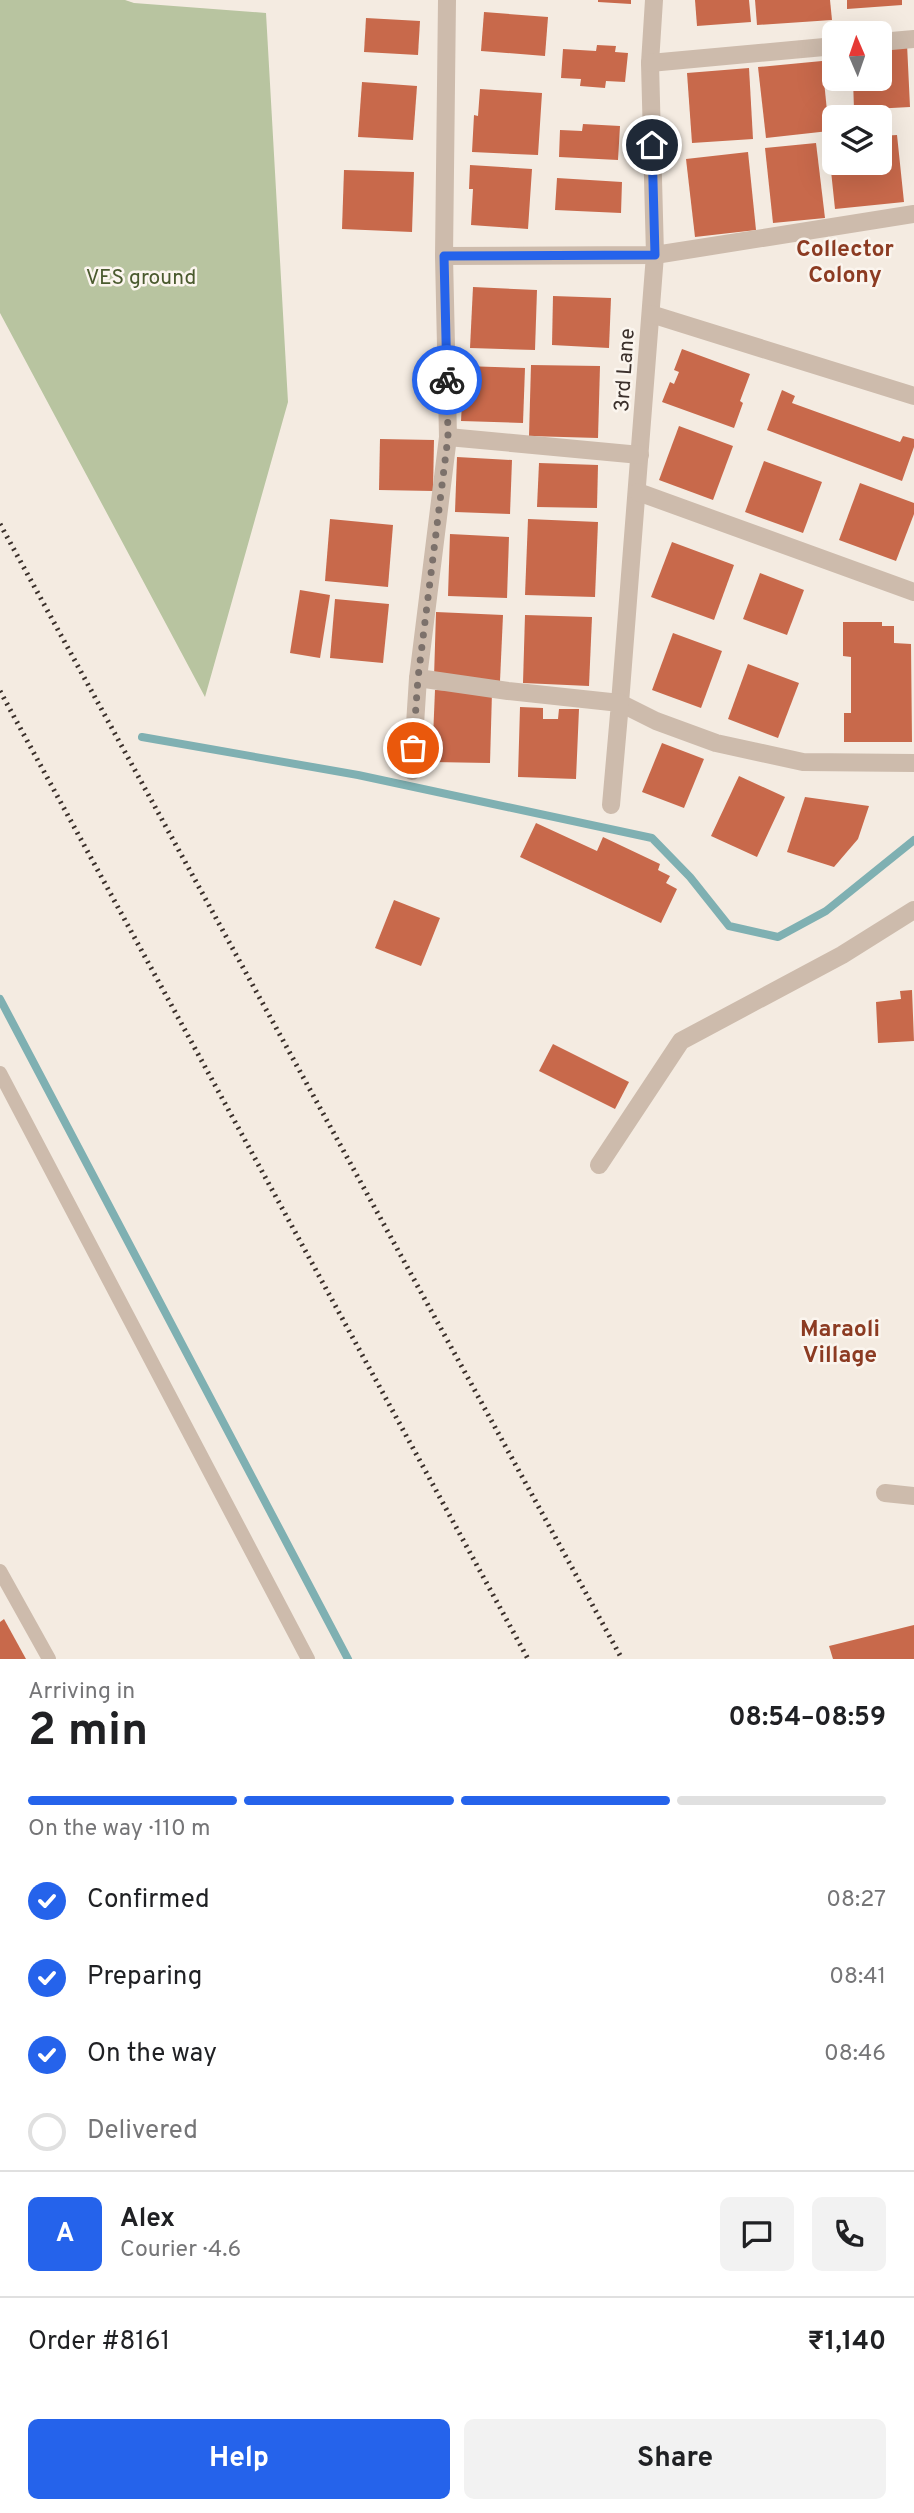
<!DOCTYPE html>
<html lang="en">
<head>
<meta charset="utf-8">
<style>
  :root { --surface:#fff; --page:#f2f2f2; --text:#202124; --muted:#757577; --line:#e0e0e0; --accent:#2563eb }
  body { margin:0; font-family:Overpass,sans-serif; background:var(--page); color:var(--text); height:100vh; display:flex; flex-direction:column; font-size:26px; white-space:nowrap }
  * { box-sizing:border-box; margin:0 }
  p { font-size:23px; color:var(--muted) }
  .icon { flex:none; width:38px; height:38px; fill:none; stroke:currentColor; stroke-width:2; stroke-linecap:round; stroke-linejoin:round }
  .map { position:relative; height:1659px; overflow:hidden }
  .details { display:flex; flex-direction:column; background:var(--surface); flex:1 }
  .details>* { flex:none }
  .needle { width:46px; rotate:358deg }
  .controls { position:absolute; left:822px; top:21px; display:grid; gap:14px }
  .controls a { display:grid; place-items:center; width:70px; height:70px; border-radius:10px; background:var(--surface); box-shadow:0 7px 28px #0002; font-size:35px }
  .pin { position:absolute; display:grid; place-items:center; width:60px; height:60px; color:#fff; margin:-30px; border:4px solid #fff; border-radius:50%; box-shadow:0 2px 7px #0007 }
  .courier { position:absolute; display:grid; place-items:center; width:70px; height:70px; margin:-35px; border:5px solid #2563eb; border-radius:50%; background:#fff; color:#222; box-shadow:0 2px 9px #0007 }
  .head em { font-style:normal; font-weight:700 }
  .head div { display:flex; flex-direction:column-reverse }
  .head { display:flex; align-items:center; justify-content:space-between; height:119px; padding:0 28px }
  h1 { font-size:46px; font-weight:700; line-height:52px }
  .bar { display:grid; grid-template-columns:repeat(4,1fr); gap:10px 7px; align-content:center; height:84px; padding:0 28px }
  .bar i { height:9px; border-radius:5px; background:var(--line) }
  .bar .current { background:var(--accent) }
  .bar p { grid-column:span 4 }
  .line { display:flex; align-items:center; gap:18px; padding:0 28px; border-top:2px solid var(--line) }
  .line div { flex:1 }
  .round { display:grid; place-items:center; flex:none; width:74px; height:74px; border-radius:10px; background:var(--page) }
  ol { padding:0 28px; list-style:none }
  li { display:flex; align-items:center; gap:21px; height:77px }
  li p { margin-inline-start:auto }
  li .icon { padding:7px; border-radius:50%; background:var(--accent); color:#fff; stroke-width:4 }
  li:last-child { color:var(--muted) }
  li i { width:38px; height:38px; border:4px solid var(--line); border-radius:50% }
  .action { display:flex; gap:14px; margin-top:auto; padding:14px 28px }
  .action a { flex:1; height:80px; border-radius:10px; background:var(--accent); color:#fff; font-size:28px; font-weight:700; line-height:80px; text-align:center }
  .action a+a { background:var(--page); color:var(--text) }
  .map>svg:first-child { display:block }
</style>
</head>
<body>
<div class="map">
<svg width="914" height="1659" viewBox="0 0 914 1659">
  <rect width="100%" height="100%" fill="#f4ebe1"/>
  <path fill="#b8c4a0" d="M0 0H125L134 3 266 13 288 402 205 697 0 313Z"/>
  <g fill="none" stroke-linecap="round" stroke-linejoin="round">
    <g stroke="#7fb0b2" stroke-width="8">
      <path d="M142 737 358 775 652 838 690 877 729 926 778 937 826 911 914 840"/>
      <path d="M0 999 348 1659"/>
    </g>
  </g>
  <g fill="#c8694b">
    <path d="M598 0H631V4L598 2Z"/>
    <path d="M695 0H749L751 22 697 26Z"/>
    <path d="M755 0H830L832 20 757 25Z"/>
    <path d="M847 0H902V5L847 9Z"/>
    <path d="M484 12 548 17 545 56 481 51Z"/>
    <path d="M366 18 420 21 418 55 364 52Z"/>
    <path d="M907 44 910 107 854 110 853 79H880V46Z"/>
    <path d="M597 45 616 46 615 52 628 53 625 82 606 81 605 88 580 86 581 79 561 78 563 49 596 51Z"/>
    <path d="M822 61 829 131 766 138 758 67Z"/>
    <path d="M749 68 753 139 692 143 687 73Z"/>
    <path d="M362 82 417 86 413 140 358 137Z"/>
    <path d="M480 89 542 93 538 155 472 152 474 115 478 116Z"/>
    <path d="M583 124 620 126 618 160 559 157 560 130 582 131Z"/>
    <path d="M897 135 904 202 835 209 828 142 835 141V163H880V136Z"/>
    <path d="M816 143 825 218 773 223 765 148Z"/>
    <path d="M748 152 756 230 695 237 686 159Z"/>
    <path d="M470 165 532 169 528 229 471 225 473 189H469Z"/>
    <path d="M344 170 414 172 412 232 342 229Z"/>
    <path d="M557 178 622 182 621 213 555 210Z"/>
    <path d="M473 287 537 290 535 350 470 348Z"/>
    <path d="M553 296 611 298 609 348 552 345Z"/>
    <path d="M682 349 750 374 740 401 743 403 734 428 662 402 670 382 674 384 679 372 674 370Z"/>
    <path d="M531 365 600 366 598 438 529 436Z"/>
    <path d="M464 366 525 368 523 423 461 421Z"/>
    <path d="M782 390 795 396 792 403 900 442 903 436 914 439V447L902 481 767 430Z"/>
    <path d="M679 426 733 446 713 500 659 480Z"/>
    <path d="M380 439 434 440 433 491 379 490Z"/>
    <path d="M457 457 512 460 510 514 455 512Z"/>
    <path d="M764 461 822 482 803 533 745 512Z"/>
    <path d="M539 463 598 465 597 508 537 507Z"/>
    <path d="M860 483 914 503V514L896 561 839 540Z"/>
    <path d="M330 519 393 525 388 587 325 581Z"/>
    <path d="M528 519 598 522 595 597 525 595Z"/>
    <path d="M450 534 509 537 507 598 448 596Z"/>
    <path d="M672 542 734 565 714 620 651 597Z"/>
    <path d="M760 573 804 590 787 635 743 619Z"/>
    <path d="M300 590 330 595 320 658 290 653Z"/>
    <path d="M335 599 389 604 383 663 330 658Z"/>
    <path d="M436 612 503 615 500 681 434 678Z"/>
    <path d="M525 615 592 617 589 686 523 683Z"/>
    <path d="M843 622H882V626H894V643L911 644 912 742H844V713H851V657L843 656Z"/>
    <path d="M673 633 722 651 701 708 652 690Z"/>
    <path d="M748 664 799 683 778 738 728 719Z"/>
    <path d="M435 690 492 692 490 763 432 762Z"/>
    <path d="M520 707 543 708V719H558L559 709H579L576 779 518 777Z"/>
    <path d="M662 743 704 759 684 808 642 792Z"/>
    <path d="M739 776 785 797 757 857 711 836Z"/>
    <path d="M805 797 869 806 858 839 834 867 787 852Z"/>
    <path d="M536 823 597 851 603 837 660 864 658 870 670 876 666 883 677 889 661 923 520 857Z"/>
    <path d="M394 900 440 918 421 966 375 948Z"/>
    <path d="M912 990 914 1041 878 1043 876 1002 901 999 900 991Z"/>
    <path d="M553 1044 629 1082 615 1109 539 1071Z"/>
    <path d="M4 1619 26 1659H0V1622Z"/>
    <path d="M914 1625V1659H833L829 1646Z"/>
  </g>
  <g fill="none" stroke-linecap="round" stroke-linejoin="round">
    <g stroke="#cdbbac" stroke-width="14">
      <path d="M0 1073 308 1659"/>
      <path d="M0 1571 49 1659"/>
    </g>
    <g stroke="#cdbbac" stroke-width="18">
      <path d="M654 0 650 63 655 255 620 703 656 721 716 743 803 762 914 763"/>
      <path d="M880 42 914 39"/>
      <path d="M650 63 835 46"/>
      <path d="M444 256 655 255 914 214"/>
      <path d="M651 314 914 396"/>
      <path d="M448 437 640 455"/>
      <path d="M638 492 914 592"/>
      <path d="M418 678 508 691 620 703 611 805"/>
      <path d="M412 771 418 678 448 437 444 256 447 0"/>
      <path d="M599 1165 681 1041 842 955 914 910"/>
      <path d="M885 1493 914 1496"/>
    </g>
    <g stroke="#3b302b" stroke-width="5" stroke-dasharray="2 5" stroke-linecap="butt">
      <path d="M0 524 622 1659"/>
      <path d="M0 691 528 1659"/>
    </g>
  </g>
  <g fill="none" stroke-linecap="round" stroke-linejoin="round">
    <path stroke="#7c716b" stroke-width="7" stroke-dasharray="0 12.6" d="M413 748 418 678 448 437 447 380"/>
    <path stroke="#2563eb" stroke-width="9" d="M447 380 444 256 655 255 652 145"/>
  </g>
  <g text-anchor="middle" stroke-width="5" stroke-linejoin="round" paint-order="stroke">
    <g font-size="21" fill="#4a5a2e" stroke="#fbf5ee">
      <text x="141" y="284">VES ground</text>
    </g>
    <g font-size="21" fill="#3b302b" stroke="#fbf5ee">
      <text transform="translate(624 370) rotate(-86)" y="7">3rd Lane</text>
    </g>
    <g font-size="23" font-weight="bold" fill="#8c3b22" stroke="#fbf5ee">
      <text x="845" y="256">Collector<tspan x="845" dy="26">Colony</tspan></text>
      <text x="840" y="1336">Maraoli<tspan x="840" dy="26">Village</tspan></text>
    </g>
  </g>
</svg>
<div class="controls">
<a><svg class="needle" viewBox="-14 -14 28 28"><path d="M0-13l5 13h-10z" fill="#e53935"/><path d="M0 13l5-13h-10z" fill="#757577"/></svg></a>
<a><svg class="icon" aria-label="layers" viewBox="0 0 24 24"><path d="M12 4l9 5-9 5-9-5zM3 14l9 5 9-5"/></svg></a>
</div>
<div class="pin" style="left:413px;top:748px;background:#ea580c"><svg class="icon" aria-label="bag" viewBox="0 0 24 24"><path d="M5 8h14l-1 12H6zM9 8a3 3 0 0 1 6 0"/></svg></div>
<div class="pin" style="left:652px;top:145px;background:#1f2937"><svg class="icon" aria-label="home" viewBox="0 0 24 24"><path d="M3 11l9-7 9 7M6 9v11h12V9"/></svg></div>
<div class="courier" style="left:447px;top:380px"><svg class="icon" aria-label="bike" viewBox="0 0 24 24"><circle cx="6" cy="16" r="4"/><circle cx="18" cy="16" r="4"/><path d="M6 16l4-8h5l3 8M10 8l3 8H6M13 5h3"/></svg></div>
</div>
<section class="details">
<div class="head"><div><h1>2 min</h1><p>Arriving in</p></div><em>08:54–08:59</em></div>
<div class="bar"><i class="current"></i><i class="current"></i><i class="current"></i><i></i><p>On the way · 110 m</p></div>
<ol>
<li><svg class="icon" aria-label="check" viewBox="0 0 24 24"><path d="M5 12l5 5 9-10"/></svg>Confirmed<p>08:27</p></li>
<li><svg class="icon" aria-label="check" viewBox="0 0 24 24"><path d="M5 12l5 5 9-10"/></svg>Preparing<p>08:41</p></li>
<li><svg class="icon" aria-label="check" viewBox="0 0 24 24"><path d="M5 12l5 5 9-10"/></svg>On the way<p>08:46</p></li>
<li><i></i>Delivered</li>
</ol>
<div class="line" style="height:126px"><b class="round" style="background:var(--accent);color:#fff">A</b><div><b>Alex</b><p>Courier · 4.6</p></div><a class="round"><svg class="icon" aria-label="chat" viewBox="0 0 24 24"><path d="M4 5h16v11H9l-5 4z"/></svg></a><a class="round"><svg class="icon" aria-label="phone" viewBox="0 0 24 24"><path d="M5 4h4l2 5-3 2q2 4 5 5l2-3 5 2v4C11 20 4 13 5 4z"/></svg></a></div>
<div class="line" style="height:91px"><div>Order #8161</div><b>₹1,140</b></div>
<div class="action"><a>Help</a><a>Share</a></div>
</section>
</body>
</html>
